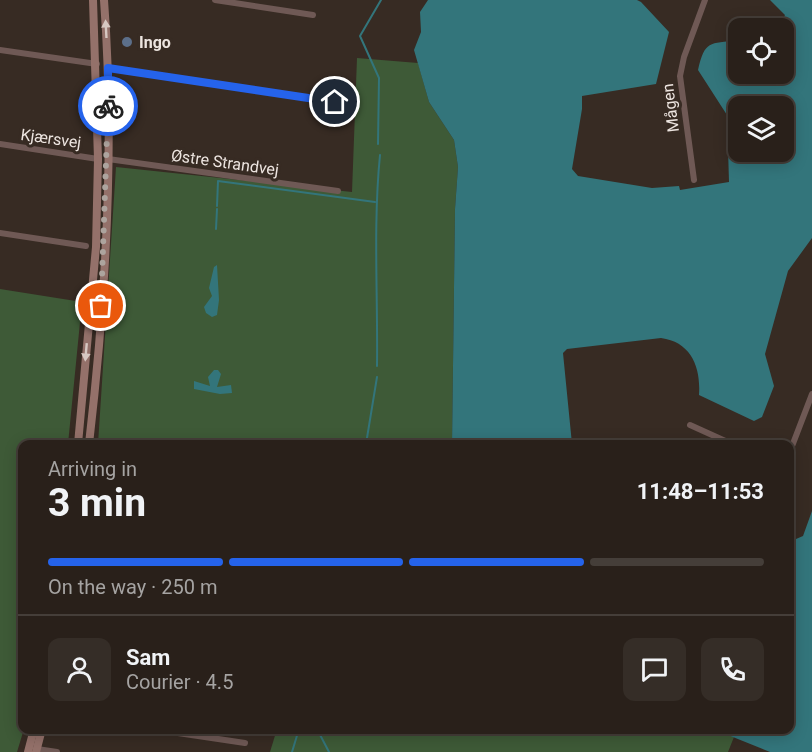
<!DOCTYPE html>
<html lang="en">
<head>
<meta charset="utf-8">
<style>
  :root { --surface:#29201a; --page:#352d27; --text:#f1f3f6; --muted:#a5a3a2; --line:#453e39; --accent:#2563eb }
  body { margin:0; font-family:Roboto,sans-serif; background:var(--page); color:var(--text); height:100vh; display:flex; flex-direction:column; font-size:22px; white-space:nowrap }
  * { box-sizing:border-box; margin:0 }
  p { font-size:20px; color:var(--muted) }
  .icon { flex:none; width:33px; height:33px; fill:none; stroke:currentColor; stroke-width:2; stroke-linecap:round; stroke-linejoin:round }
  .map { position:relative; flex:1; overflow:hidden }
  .drawer { position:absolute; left:18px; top:440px; width:776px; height:294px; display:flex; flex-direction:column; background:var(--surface); border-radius:12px; box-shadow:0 3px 15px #0003,0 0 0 2px var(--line) }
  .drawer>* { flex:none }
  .controls { position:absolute; left:728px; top:18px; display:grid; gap:12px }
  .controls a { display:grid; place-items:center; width:66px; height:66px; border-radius:12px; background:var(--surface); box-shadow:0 3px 15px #0003,0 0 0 2px var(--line); font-size:30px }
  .pin { position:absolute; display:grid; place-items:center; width:51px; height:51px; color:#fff; margin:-26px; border:3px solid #fff; border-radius:50%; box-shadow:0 2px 6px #0007 }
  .courier { position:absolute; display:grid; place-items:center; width:60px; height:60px; margin:-30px; border:4px solid #2563eb; border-radius:50%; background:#fff; color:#222; box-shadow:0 2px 8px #0007 }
  .summary em { font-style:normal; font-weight:700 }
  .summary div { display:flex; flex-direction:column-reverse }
  .summary { display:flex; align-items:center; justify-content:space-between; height:102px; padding:0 30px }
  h1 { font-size:39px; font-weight:700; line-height:45px }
  .bar { display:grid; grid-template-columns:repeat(4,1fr); gap:9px 6px; align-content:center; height:72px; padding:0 30px }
  .bar i { height:8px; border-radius:4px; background:var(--line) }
  .bar .on { background:var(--accent) }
  .bar p { grid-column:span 4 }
  .line { display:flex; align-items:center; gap:15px; padding:0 30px; border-top:2px solid var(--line) }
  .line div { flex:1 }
  .round { display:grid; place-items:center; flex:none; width:63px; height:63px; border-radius:12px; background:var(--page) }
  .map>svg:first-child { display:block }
</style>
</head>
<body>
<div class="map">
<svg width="812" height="752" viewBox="0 0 812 752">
  <rect width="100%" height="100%" fill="#372b23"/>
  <g fill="#3e5a37">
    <path d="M357 58 418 63 429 102 454 140 458 167 455 209 452 444H98L116 167 352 192Z"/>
    <path d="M0 289 82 302 68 444H22L24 729 17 752H0Z"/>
    <path d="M277 729H713L734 737 728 752H270Z"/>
  </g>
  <g fill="#33757b" fill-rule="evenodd">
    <path d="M428 0H637L641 2 669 32 656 84 582 96V109L572 169 578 176 652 188 679 186 680 190 729 182 727 115 698 70C705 40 709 44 738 40V74H783V28H779L785 15 770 0H812V238L788 271 765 354 774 386 762 417 754 421 699 395C701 367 691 342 661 338L567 349 563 353 572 444H452L455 209 458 167 454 140 429 102 414 50 421 32 420 12ZM783 106V152H738V106Z"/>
    <path d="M217 265 219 300 217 315 212 317 206 313 204 307 212 296 209 288 214 267Z"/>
    <path d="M214 370H218L221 374 217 387 231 385 232 393 220 394 194 389V381L210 386 208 377Z"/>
    <path d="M812 511V752H770L713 729H789V542L803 536Z"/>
  </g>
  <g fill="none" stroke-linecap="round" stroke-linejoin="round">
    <g stroke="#33757b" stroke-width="2">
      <path d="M378 144 379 78 360 36 381 0"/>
      <path d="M217 206 218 181 375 202"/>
      <path d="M216 229 217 209"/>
      <path d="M377 366C378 296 373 225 380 155"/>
      <path d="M366 444 377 377"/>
      <path d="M317 729 329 752"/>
      <path d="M292 752 299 729"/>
    </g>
    <g stroke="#6f5955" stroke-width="6">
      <path d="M215 0 313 15"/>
      <path d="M0 50 97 64"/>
      <path d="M108 68 335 102"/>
      <path d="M0 144 98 159"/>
      <path d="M108 159 338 191"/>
      <path d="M694 180 680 76 684 57 705 0"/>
      <path d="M0 233 86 246"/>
      <path d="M690 425 732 444"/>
      <path d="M789 454 812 394"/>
      <path d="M151 729 245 743"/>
      <path d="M37 749 57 752"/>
    </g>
    <g stroke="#94716a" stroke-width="8">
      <path d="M78 444 96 247 98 159 93 0"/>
      <path d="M89 444C106 298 115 147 104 0"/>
      <path d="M28 752 34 729"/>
      <path d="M36 752 42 729"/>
    </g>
  </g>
  <defs><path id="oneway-solid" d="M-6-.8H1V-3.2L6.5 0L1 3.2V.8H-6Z" transform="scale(1.5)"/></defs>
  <g fill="#d7c8c2">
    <use href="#oneway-solid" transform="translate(106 29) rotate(-93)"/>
    <use href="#oneway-solid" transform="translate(86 352) rotate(95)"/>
  </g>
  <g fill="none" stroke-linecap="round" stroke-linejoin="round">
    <path stroke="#ada49e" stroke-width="6" stroke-dasharray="0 10.8" d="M101 306 108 106"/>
    <path stroke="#2563eb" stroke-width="8" d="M108 106V68L335 102"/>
  </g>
  <circle fill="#5c6f8a" stroke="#372b23" stroke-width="2" cx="127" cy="42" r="6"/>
  <g text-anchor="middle" stroke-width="6" stroke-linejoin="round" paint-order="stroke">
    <g font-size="16" font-weight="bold" fill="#ede5e0" stroke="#372b23" text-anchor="start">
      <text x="139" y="48">Ingo</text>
    </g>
    <g font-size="16" fill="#ede5e0" stroke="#372b23">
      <text transform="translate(670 108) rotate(-97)" y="6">Mågen</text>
      <text transform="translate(51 138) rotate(8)" y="6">Kjærsvej</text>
      <text transform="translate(225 162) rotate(8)" y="6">Østre Strandvej</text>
    </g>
  </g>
</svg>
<div class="controls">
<a><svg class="icon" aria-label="locate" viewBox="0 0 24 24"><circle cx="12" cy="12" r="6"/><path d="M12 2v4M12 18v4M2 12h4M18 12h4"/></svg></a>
<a><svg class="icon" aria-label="layers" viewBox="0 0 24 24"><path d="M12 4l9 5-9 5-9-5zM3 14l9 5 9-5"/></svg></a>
</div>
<div class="pin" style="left:101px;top:306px;background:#ea580c"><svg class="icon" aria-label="bag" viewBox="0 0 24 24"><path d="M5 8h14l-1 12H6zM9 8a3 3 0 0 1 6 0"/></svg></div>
<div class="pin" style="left:335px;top:102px;background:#1f2937"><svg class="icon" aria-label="home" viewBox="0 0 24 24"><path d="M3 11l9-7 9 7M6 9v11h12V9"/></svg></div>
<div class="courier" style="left:108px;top:106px"><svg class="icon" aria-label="bike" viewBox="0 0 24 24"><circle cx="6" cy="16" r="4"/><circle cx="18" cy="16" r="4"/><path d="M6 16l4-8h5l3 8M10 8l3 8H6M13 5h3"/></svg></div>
<section class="drawer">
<div class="summary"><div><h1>3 min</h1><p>Arriving in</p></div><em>11:48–11:53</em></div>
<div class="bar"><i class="on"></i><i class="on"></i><i class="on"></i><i></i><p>On the way · 250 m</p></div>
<div class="line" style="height:108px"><a class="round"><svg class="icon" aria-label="person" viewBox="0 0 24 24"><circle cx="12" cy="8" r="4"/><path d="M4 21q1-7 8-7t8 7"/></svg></a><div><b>Sam</b><p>Courier · 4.5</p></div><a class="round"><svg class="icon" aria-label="chat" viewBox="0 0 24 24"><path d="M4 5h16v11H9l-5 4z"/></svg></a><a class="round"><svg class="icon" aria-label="phone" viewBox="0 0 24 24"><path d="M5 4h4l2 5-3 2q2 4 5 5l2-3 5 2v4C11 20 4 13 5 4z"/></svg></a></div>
</section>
</div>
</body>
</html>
